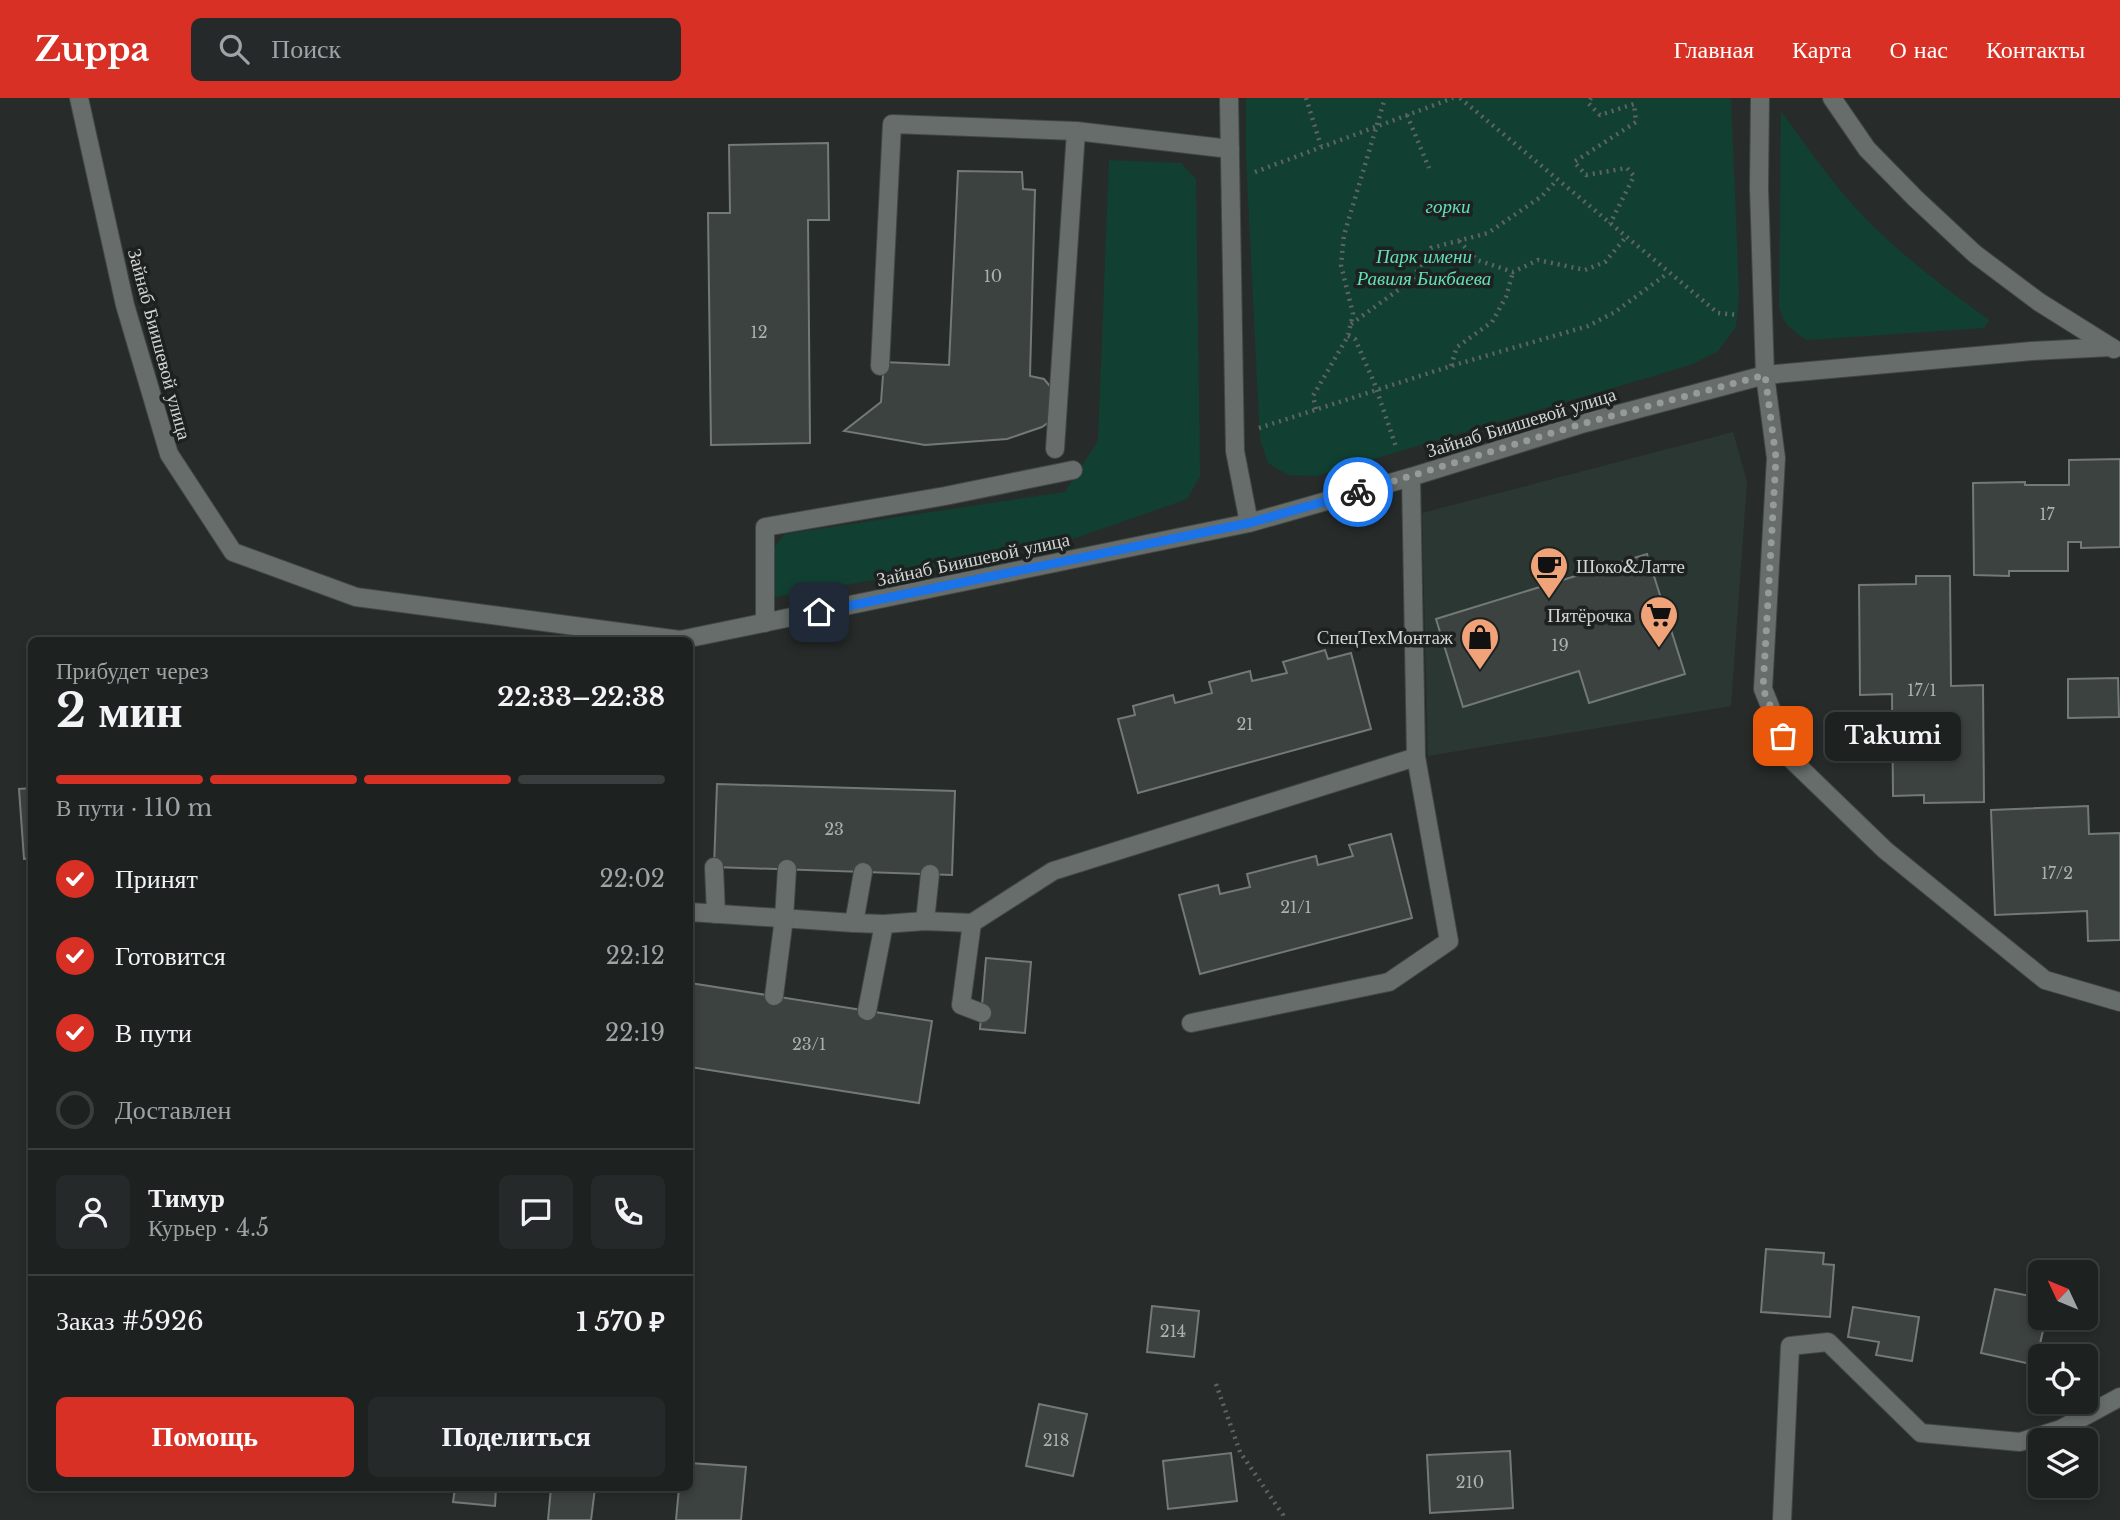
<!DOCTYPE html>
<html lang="ru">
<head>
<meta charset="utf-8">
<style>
  :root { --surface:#1d2120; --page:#252929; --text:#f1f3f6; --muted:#a0a3a5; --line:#3b3e3e; --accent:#d93025 }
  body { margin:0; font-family:"Libre Baskerville",serif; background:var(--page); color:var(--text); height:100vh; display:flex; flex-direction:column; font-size:26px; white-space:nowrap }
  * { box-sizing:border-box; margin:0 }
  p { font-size:23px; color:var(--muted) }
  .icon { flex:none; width:38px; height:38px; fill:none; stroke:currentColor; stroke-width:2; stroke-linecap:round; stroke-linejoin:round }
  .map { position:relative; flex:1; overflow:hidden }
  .side { position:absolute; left:28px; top:539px; width:665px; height:854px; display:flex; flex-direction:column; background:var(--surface); border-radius:10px; box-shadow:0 4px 10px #0003,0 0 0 2px var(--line) }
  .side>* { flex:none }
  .needle { width:46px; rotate:314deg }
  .tools { position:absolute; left:2028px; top:1162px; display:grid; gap:14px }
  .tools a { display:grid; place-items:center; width:70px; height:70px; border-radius:10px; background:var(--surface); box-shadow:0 4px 10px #0003,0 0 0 2px var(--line); font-size:35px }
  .pin { position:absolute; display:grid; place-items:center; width:60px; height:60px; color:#fff; margin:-30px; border-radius:14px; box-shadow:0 4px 10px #0006 }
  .courier { position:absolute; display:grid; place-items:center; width:70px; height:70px; margin:-35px; border:5px solid #1a73e8; border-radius:50%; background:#fff; color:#222; box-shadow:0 2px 9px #0007 }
  .bubble { position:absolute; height:49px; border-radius:10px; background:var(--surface); box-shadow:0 4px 10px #0003,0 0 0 2px var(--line); font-size:23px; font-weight:800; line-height:49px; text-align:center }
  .headline em { font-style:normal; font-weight:800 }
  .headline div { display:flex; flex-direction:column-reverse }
  .headline { display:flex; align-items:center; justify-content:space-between; height:119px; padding:0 28px }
  h1 { font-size:46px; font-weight:800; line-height:52px }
  .bar { display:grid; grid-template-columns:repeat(4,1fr); gap:10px 7px; align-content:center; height:84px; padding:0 28px }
  .bar i { height:9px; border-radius:5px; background:var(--line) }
  .bar .current { background:var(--accent) }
  .bar p { grid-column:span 4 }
  .line { display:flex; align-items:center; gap:18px; padding:0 28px; border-top:2px solid var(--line) }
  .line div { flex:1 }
  .round { display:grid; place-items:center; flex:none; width:74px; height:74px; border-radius:10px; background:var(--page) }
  ol { padding:0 28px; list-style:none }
  li { display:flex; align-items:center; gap:21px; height:77px }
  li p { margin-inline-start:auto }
  li .icon { padding:7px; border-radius:50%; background:var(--accent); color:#fff; stroke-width:4 }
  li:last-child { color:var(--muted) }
  li i { width:38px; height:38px; border:4px solid var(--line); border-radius:50% }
  .primary-button { display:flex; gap:14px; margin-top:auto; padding:14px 28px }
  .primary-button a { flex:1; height:80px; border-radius:10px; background:var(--accent); color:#fff; font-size:28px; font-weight:800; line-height:80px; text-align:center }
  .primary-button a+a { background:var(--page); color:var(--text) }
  header { display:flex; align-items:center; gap:42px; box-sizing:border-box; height:98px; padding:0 35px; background:var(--accent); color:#fff }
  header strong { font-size:33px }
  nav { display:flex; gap:38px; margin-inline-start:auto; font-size:24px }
  .search { width:490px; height:63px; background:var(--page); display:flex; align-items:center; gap:18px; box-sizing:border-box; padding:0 24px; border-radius:10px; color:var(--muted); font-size:26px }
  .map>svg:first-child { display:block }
</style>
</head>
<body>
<header>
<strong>Zuppa</strong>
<div class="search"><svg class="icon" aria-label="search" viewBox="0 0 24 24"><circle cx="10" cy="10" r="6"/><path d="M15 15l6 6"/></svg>Поиск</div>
<nav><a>Главная</a><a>Карта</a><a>О нас</a><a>Контакты</a></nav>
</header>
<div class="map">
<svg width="2120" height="1422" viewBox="0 0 2120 1422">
  <rect width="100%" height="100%" fill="#272c2a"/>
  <path fill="#2b3732" d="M1733 334 1747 384 1731 608 1428 658 1422 415Z"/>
  <g fill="#114032">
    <path d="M1246 0H1731L1739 196 1736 228 1718 253 1690 267 1316 378 1288 377 1268 365 1260 341 1246 58Z"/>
    <path d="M1781 13C1807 49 1833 87 1864 119 1902 158 1945 190 1989 222L1984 230 1807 242C1792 233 1782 225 1779 208Z"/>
    <path d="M1109 62 1181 65 1196 81 1200 378 1187 401 1067 443 891 479 774 499 771 454 785 436 1065 394 1098 343Z"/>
  </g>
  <g fill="#3c4240" stroke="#737976" stroke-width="2">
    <path d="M828 45 829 122H808L810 345 711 347 708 115H730L729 47Z"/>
    <path d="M958 73 1022 74 1023 91 1035 92 1030 278 1044 281 1054 293 1052 322 1042 329 1007 341 925 347 844 333 881 304 884 264 949 267Z"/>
    <path d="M2120 361V449L2081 450V444H2068V473H2009V478L1974 477 1973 385 2025 384V387H2069V362Z"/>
    <path d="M1647 456 1685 576 1589 605 1579 573 1463 609 1436 521Z"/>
    <path d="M1916 478H1950L1951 588 1983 587 1984 704 1924 705V697L1893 698 1892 596 1860 597 1859 487 1916 486Z"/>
    <path d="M1325 552 1328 561 1351 555 1371 631 1138 695 1118 621 1135 617 1133 608 1173 597 1175 605 1212 595 1209 584 1250 573 1252 583 1287 575 1283 564Z"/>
    <path d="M2118 580 2119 619 2068 620V581Z"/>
    <path d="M717 686 955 693 952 777 714 769Z"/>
    <path d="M32 690V760L24 761 19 691Z"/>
    <path d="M2088 708 2089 736 2120 735V842L2088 843 2087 813 1995 817 1991 712Z"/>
    <path d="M1391 736 1412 820 1200 876 1179 797 1218 787 1220 796 1250 789 1247 776 1316 758 1318 767 1353 758 1349 747Z"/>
    <path d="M986 860 1031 864 1025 935 980 931Z"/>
    <path d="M690 885 932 923 919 1005 690 969Z"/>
    <path d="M1766 1151 1824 1155 1823 1166 1834 1167 1830 1219 1761 1214Z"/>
    <path d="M1995 1191 2040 1200V1220H2046L2035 1267 1981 1255Z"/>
    <path d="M1152 1208 1199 1213 1194 1259 1147 1254Z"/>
    <path d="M1853 1209 1919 1219 1912 1263 1876 1257 1879 1244 1848 1239Z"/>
    <path d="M1039 1306 1087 1316 1073 1378 1026 1368Z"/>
    <path d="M1510 1353 1513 1410 1430 1415 1427 1357Z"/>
    <path d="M1231 1355 1237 1403 1168 1411 1163 1363Z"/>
    <path d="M690 1365 746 1369 741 1422H676L679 1390H690Z"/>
    <path d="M455 1390H496L495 1408 453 1404Z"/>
    <path d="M551 1390H595L591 1422H548Z"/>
  </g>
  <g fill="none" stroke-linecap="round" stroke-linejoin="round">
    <defs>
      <g id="lane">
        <path d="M880 268 892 26 1076 33 1230 51"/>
        <path d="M1055 351 1076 33"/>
        <path d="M765 525V429L945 398 1073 372"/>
        <path d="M714 769 716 816"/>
        <path d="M690 814 854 825 884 826 925 823 972 825 1053 773 1416 659 1411 379"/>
        <path d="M925 823 930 776"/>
        <path d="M854 825 863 774"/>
        <path d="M972 825 961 907 982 915"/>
        <path d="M774 898 784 820 787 771"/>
        <path d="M867 913 884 826"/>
        <path d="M1191 925 1389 884 1449 843 1416 659"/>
        <path d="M1782 1422 1790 1248 1828 1244 1921 1335 2020 1344 2061 1331 2120 1299"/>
      </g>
      <g id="street">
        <path d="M79 0 125 207 169 356 233 454 356 499 680 542 1249 425 1411 379 1585 325 1765 277 2032 253 2111 249"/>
        <path d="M1229 0 1235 353 1249 425"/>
        <path d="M1760 0 1759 90 1765 277 1776 360 1763 591 1792 662 1885 752 2045 882 2120 904"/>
        <path d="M1832 0 1867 51 1915 100 1975 156 2039 204 2114 251"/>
      </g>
    </defs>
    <use href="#lane" stroke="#424745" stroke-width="20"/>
    <use href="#street" stroke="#424745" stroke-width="20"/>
    <g stroke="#5f6362" stroke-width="4.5" stroke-dasharray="2 5" stroke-linecap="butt">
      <path d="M1306 0 1321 48"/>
      <path d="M1460 0 1718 215 1738 217"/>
      <path d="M1591 0 1588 5 1600 17 1634 6 1636 24 1574 64 1586 77 1627 70 1634 78 1610 126"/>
      <path d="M1407 17 1429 70"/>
      <path d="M1255 74 1453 0"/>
      <path d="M1459 143 1477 162 1513 174 1538 162 1585 172 1605 164 1626 139"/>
      <path d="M1351 226 1412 182 1431 150 1488 135 1542 98 1557 82"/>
      <path d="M1348 238 1355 241 1374 284 1396 349"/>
      <path d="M1451 268 1457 249 1492 224 1506 199 1513 174"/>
      <path d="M1316 311 1313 298 1348 238 1353 216 1341 167 1344 137 1385 0"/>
      <path d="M1259 330 1451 268 1588 228 1615 214 1668 175"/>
      <path d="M1216 1286 1240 1354 1283 1417 1284 1422"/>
    </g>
    <use href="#lane" stroke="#666d6a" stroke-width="18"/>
    <use href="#street" stroke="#666d6a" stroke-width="18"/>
  </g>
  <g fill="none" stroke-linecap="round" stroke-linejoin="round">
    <path stroke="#969a98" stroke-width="7" stroke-dasharray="0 12.6" d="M1358 394 1585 325 1765 277 1776 360 1763 591 1783 638"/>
    <path stroke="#1a73e8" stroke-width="9" d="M819 514 1249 425 1358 394"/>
  </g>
  <defs>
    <symbol id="cafe-pin" viewBox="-11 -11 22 30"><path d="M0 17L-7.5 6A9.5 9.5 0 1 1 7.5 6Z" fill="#f0a378" stroke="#1d2220"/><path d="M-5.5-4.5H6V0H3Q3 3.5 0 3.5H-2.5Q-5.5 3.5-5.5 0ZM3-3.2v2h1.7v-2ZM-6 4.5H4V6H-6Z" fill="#111"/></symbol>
    <symbol id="supermarket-pin" viewBox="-11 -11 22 30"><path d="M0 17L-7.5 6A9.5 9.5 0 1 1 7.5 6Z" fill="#f0a378" stroke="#1d2220"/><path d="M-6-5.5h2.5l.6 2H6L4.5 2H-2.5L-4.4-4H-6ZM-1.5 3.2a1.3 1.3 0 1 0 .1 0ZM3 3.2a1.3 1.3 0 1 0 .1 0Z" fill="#111"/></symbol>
    <symbol id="shop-pin" viewBox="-11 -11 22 30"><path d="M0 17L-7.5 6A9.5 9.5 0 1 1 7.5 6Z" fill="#f0a378" stroke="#1d2220"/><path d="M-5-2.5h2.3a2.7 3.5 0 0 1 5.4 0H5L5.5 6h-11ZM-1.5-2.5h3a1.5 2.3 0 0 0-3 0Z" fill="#111"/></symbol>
  </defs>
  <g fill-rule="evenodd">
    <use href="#cafe-pin" x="1527" y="446" width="44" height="60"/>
    <use href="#supermarket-pin" x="1637" y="495" width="44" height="60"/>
    <use href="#shop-pin" x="1458" y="517" width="44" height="60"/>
  </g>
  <g text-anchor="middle" stroke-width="7" stroke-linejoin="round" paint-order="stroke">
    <g font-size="16" fill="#acb0af">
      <text x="993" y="184">10</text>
      <text x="759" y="240">12</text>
      <text x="2047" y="422">17</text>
      <text x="1560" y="553">19</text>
      <text x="1922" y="598">17/1</text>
      <text x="1245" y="632">21</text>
      <text x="834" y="737">23</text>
      <text x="2057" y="781">17/2</text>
      <text x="1296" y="815">21/1</text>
      <text x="809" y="952">23/1</text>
      <text x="1173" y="1239">214</text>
      <text x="1056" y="1348">218</text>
      <text x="1470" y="1390">210</text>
    </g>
    <g font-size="19" font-style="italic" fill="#63e0b8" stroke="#1d2220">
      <text x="1448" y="115">горки</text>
      <text x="1424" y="165">Парк имени<tspan x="1424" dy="22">Равиля Бикбаева</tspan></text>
    </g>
    <g font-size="19" fill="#d2d5d4" stroke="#1d2220">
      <text transform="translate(160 246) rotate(75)" y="7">Зайнаб Биишевой улица</text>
      <text transform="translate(1521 324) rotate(-17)" y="7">Зайнаб Биишевой улица</text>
      <text transform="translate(973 461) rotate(-12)" y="7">Зайнаб Биишевой улица</text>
    </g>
    <g font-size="19" fill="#d2d5d4" stroke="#1d2220" text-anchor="end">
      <text x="1576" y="475" text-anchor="start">Шоко&amp;Латте</text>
      <text x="1632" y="524">Пятёрочка</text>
      <text x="1453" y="546">СпецТехМонтаж</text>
    </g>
  </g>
</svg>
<div class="tools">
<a><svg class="needle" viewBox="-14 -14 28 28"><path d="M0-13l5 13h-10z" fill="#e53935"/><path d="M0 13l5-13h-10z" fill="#a0a3a5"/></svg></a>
<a><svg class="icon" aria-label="locate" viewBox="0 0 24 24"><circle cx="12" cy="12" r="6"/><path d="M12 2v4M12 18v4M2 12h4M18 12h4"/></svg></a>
<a><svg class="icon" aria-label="layers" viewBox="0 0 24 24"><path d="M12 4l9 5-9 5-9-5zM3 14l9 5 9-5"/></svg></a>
</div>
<div class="pin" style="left:1783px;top:638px;background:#ea580c"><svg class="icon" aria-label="bag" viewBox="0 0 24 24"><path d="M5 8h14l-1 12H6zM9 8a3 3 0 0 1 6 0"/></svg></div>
<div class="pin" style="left:819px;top:514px;background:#1f2937"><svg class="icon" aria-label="home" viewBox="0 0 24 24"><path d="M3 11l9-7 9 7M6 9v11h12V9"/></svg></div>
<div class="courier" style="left:1358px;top:394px"><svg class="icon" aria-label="bike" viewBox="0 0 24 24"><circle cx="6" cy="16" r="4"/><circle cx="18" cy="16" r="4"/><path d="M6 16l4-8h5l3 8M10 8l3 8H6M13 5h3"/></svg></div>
<div class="bubble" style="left:1825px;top:614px;width:136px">Takumi</div>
<section class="side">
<div class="headline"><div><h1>2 мин</h1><p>Прибудет через</p></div><em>22:33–22:38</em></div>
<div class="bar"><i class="current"></i><i class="current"></i><i class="current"></i><i></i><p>В пути · 110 m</p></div>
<ol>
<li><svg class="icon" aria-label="check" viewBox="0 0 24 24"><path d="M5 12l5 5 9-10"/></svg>Принят<p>22:02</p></li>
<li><svg class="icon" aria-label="check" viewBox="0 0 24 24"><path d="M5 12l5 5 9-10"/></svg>Готовится<p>22:12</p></li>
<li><svg class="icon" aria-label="check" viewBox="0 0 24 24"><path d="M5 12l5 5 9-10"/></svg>В пути<p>22:19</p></li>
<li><i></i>Доставлен</li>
</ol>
<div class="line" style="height:126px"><a class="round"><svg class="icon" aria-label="person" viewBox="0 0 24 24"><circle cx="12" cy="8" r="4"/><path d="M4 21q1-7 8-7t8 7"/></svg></a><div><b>Тимур</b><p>Курьер · 4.5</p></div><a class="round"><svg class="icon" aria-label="chat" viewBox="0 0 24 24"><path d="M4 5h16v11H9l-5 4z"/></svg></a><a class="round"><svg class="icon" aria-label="phone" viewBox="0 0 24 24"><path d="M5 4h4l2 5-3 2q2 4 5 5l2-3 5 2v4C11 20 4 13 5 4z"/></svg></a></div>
<div class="line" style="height:91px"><div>Заказ #5926</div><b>1 570 ₽</b></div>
<div class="primary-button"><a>Помощь</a><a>Поделиться</a></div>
</section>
</div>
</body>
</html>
